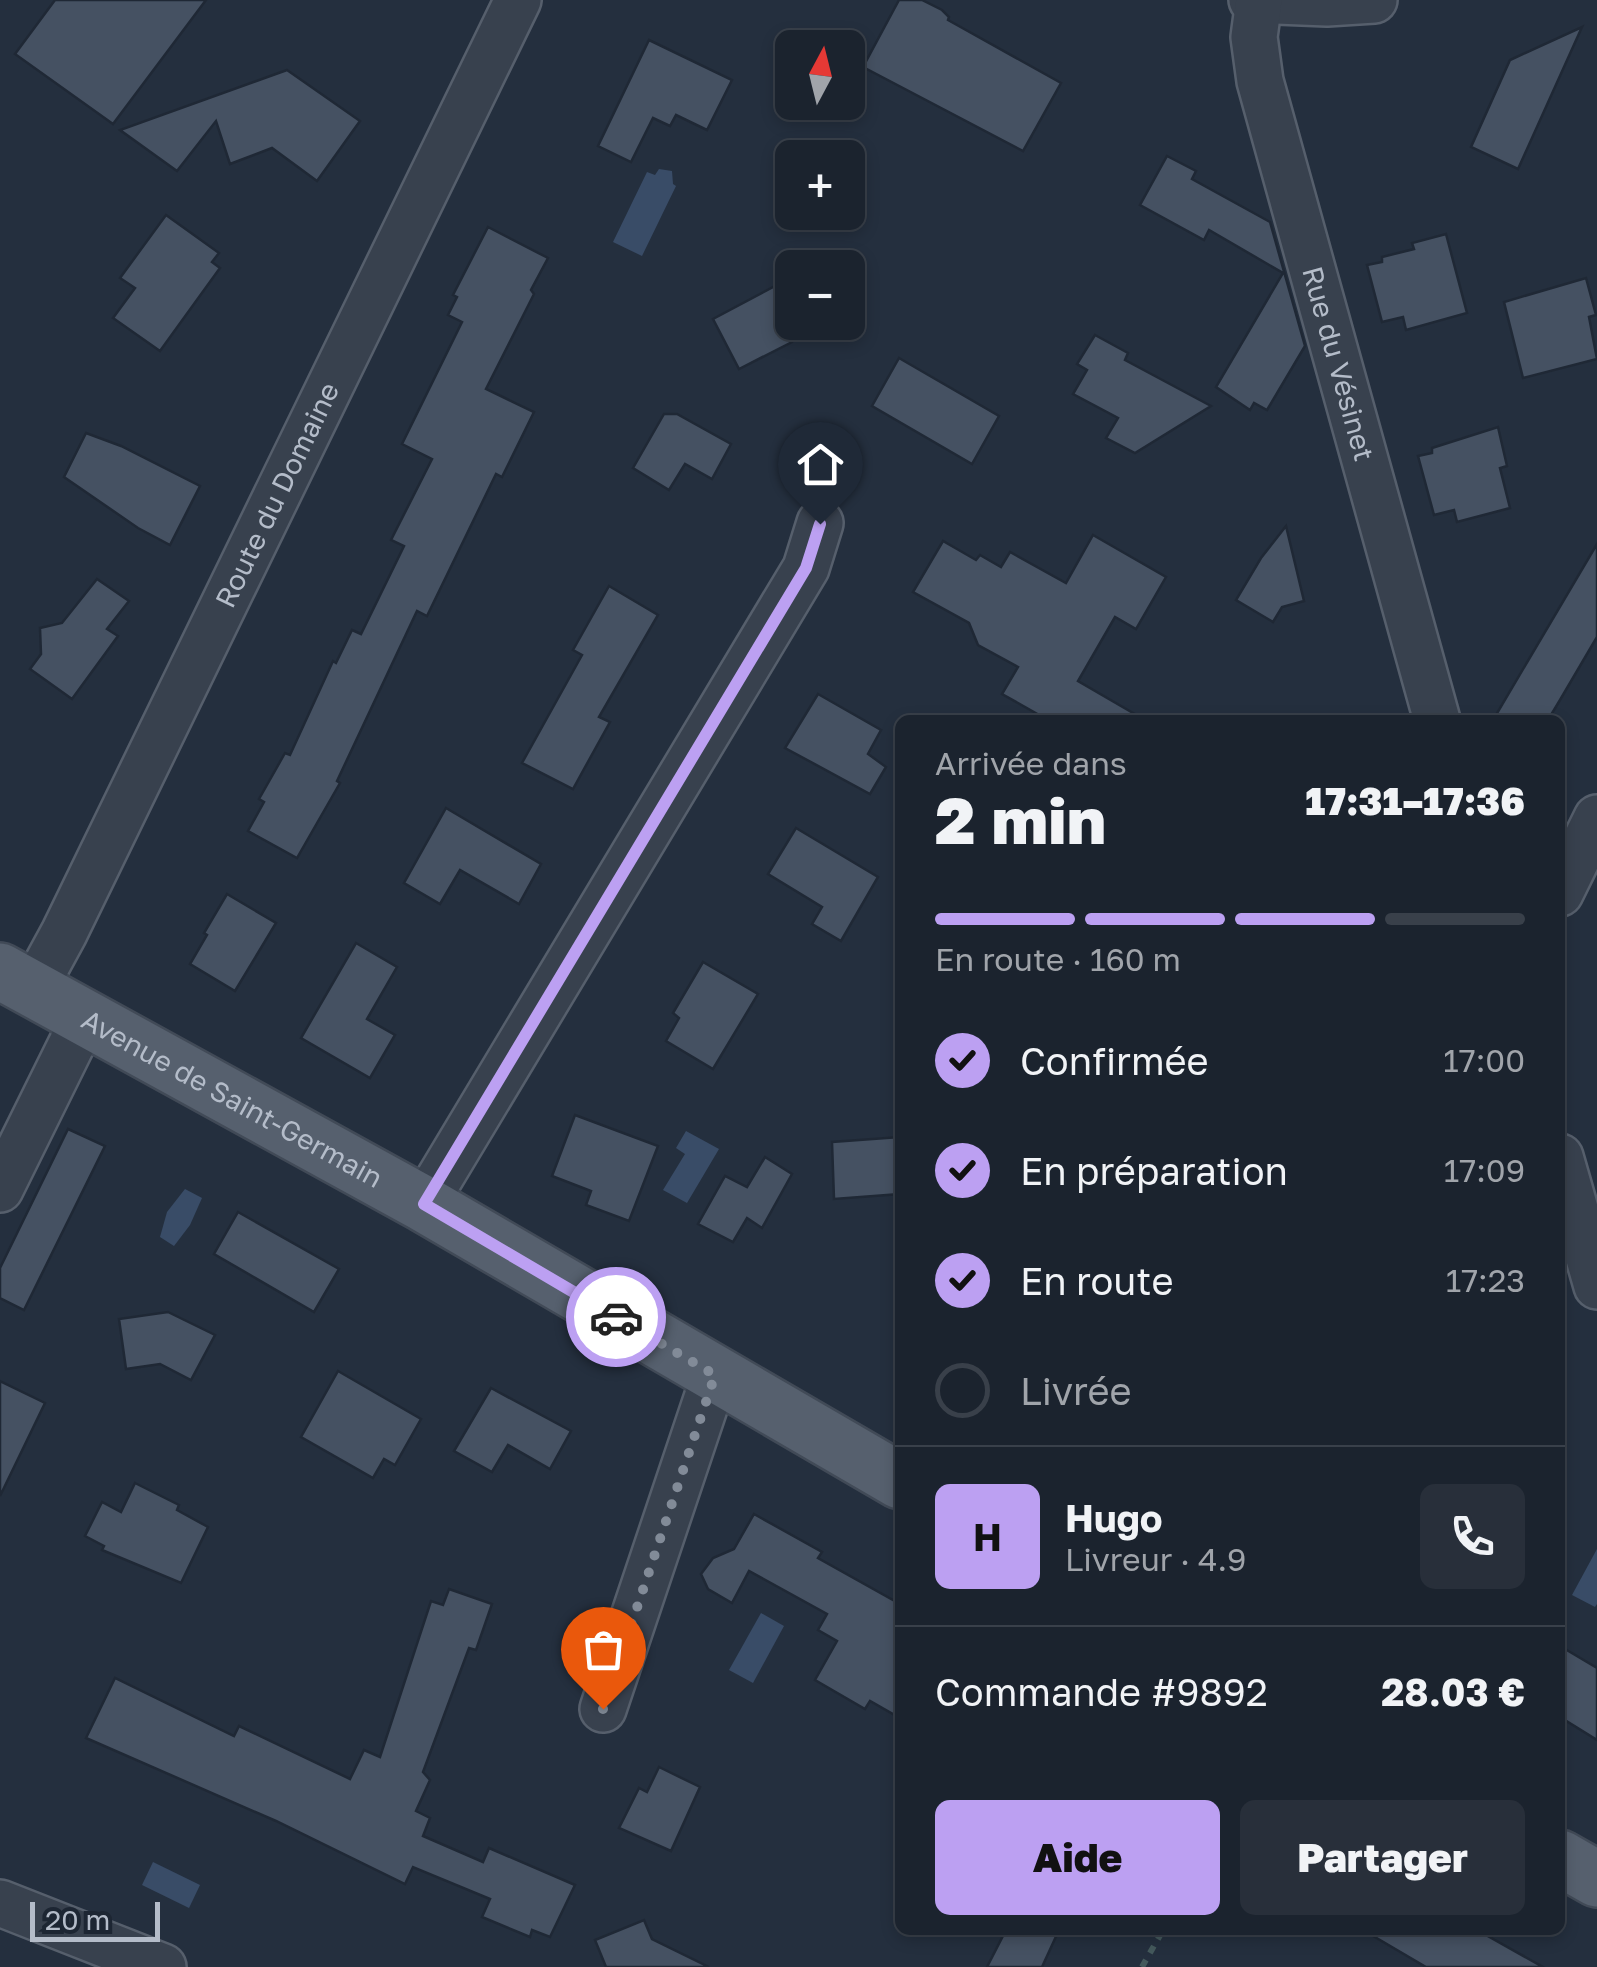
<!DOCTYPE html>
<html lang="fr">
<head>
<meta charset="utf-8">
<style>
  :root { --surface:#1b232e; --page:#282f3a; --text:#f1f3f6; --muted:#a0a4aa; --line:#39404a; --accent:#bca0f2 }
  body { margin:0; font-family:"Golos Text",sans-serif; background:var(--page); color:var(--text); height:100vh; display:flex; flex-direction:column; font-size:38px; white-space:nowrap }
  * { box-sizing:border-box; margin:0 }
  p { font-size:32px; color:var(--muted) }
  .icon { flex:none; width:55px; height:55px; fill:none; stroke:currentColor; stroke-width:2; stroke-linecap:round; stroke-linejoin:round }
  .map { position:relative; flex:1; overflow:hidden }
  .side { position:absolute; left:895px; top:715px; width:670px; height:1220px; display:flex; flex-direction:column; background:var(--surface); border-radius:15px; box-shadow:0 5px 15px #0003,0 0 0 2px var(--line) }
  .side>* { flex:none }
  .needle { width:65px; rotate:7deg }
  .fabs { position:absolute; left:775px; top:30px; display:grid; gap:20px }
  .fabs a { display:grid; place-items:center; width:90px; height:90px; border-radius:15px; background:var(--surface); box-shadow:0 5px 15px #0003,0 0 0 2px var(--line); font-size:50px }
  .scale { position:absolute; left:30px; bottom:25px; width:130px; box-sizing:border-box; padding-left:10px; border:5px solid #b4bcc9; border-top:0; font-size:28px; line-height:35px; white-space:nowrap; color:#b4bcc9; -webkit-text-stroke:8px #1d2633; paint-order:stroke }
  .pin { position:absolute; display:grid; place-items:center; width:85px; height:85px; color:#fff; margin:-102px -42px; border-radius:50% 50% 50% 0; rotate:-45deg; box-shadow:0 0 10px #0007 }
  .pin .icon { rotate:45deg }
  .courier { position:absolute; display:grid; place-items:center; width:100px; height:100px; margin:-50px; border:8px solid #bca0f2; border-radius:50%; background:#fff; color:#222; box-shadow:0 2px 12px #0007 }
  .summary em { font-style:normal; font-weight:800 }
  .summary div { display:flex; flex-direction:column-reverse }
  .summary { display:flex; align-items:center; justify-content:space-between; height:170px; padding:0 40px }
  h1 { font-size:65px; font-weight:800; line-height:75px }
  .bar { display:grid; grid-template-columns:repeat(4,1fr); gap:15px 10px; align-content:center; height:120px; padding:0 40px }
  .bar i { height:12px; border-radius:8px; background:var(--line) }
  .bar .selected { background:var(--accent) }
  .bar p { grid-column:span 4 }
  .line { display:flex; align-items:center; gap:25px; padding:0 40px; border-top:2px solid var(--line) }
  .line div { flex:1 }
  .round { display:grid; place-items:center; flex:none; width:105px; height:105px; border-radius:15px; background:var(--page) }
  ol { padding:0 40px; list-style:none }
  li { display:flex; align-items:center; gap:30px; height:110px }
  li p { margin-inline-start:auto }
  li .icon { padding:10px; border-radius:50%; background:var(--accent); color:#111; stroke-width:4 }
  li:last-child { color:var(--muted) }
  li i { width:55px; height:55px; border:5px solid var(--line); border-radius:50% }
  .action { display:flex; gap:20px; margin-top:auto; padding:20px 40px }
  .action a { flex:1; height:115px; border-radius:15px; background:var(--accent); color:#111; font-size:40px; font-weight:800; line-height:115px; text-align:center }
  .action a+a { background:var(--page); color:var(--text) }
  .map>svg:first-child { display:block }
</style>
</head>
<body>
<div class="map">
<svg width="1597" height="1967" viewBox="0 0 1597 1967">
  <rect width="100%" height="100%" fill="#242f3e"/>
  <g fill="#394c67">
    <path d="M659 169 672 171 673 184 676 186 642 256 613 242 647 172 655 175Z"/>
    <path d="M686 1131 719 1149 687 1203 663 1190 685 1154 676 1148Z"/>
    <path d="M185 1189 202 1198 190 1225 174 1246 160 1237 167 1212Z"/>
    <path d="M1597 1549V1604L1595 1607 1572 1595Z"/>
    <path d="M761 1613 784 1626 753 1683 729 1670Z"/>
    <path d="M153 1862 200 1885 189 1908 142 1885Z"/>
  </g>
  <g fill="#455162" stroke="#1f2835" stroke-width="2.5">
    <path d="M55 0H206L113 124 15 54Z"/>
    <path d="M899 0H922L942 10 949 17 948 20 1061 83 1023 151 863 67Z"/>
    <path d="M1582 27 1518 169 1471 147 1510 60Z"/>
    <path d="M649 40 732 80 707 130 676 115 670 126 653 118 631 162 598 146Z"/>
    <path d="M287 70 360 121 317 181 272 148 230 164 216 121 177 171 120 130Z"/>
    <path d="M1167 156 1196 171 1192 179 1270 222 1305 346 1267 410 1254 403 1250 410 1216 387 1283 273 1209 230 1204 240 1140 205Z"/>
    <path d="M166 215 219 253 212 262 220 268 160 351 113 318 135 288 120 278Z"/>
    <path d="M488 227 548 258 531 290 534 294 486 389 534 412 502 477 496 474 427 616 417 611 337 781 340 783 297 858 248 831 264 802 259 799 285 753 290 755 333 661 336 663 352 630 361 634 404 546 391 540 432 459 402 444 462 322 448 315 457 297 453 295Z"/>
    <path d="M1446 234 1467 313 1406 330 1403 317 1382 322 1367 265 1382 262V257L1414 249 1412 243Z"/>
    <path d="M792 277V342L739 369 713 319Z"/>
    <path d="M1586 278 1596 315 1589 317 1597 359 1523 378 1504 302Z"/>
    <path d="M1095 335 1128 353 1125 360 1211 406 1135 453 1106 438 1118 418 1073 394 1087 370 1077 364Z"/>
    <path d="M899 358 999 416 972 464 872 406Z"/>
    <path d="M664 414H677L731 444 712 479 685 464 669 490 633 468Z"/>
    <path d="M1498 427 1507 466 1500 468 1510 508 1457 522 1454 510 1434 515 1418 456 1432 453V448Z"/>
    <path d="M86 433 121 446 200 486 170 545 138 528 64 477Z"/>
    <path d="M1286 526 1304 601 1282 607 1273 622 1236 600 1261 558Z"/>
    <path d="M1093 535 1166 577 1136 629 1115 617 1078 681 1145 720H1048L1002 694 1018 667 978 645 969 623 913 592 943 541 976 560 980 555 1001 567 1010 552 1066 583Z"/>
    <path d="M1597 544V637L1560 700 1548 720H1493Z"/>
    <path d="M97 579 129 601 107 629 118 636 72 699 30 669 41 654 40 628 62 623Z"/>
    <path d="M609 586 658 615 599 717 610 722 573 789 522 763 582 655 573 650Z"/>
    <path d="M818 694 881 730 868 754 886 767 870 794 785 748Z"/>
    <path d="M446 808 541 864 519 904 460 870 440 904 404 883Z"/>
    <path d="M796 828 878 877 841 941 812 924 822 907 768 874Z"/>
    <path d="M227 894 276 923 235 991 190 964 207 935 204 933Z"/>
    <path d="M356 943 397 967 367 1019 395 1035 370 1078 301 1038Z"/>
    <path d="M703 962 758 994 713 1069 666 1041 679 1018 673 1013Z"/>
    <path d="M575 1115 658 1146 629 1221 586 1205 591 1191 552 1176Z"/>
    <path d="M68 1129 105 1146 24 1310 0 1298V1268Z"/>
    <path d="M900 1137V1194L834 1199 832 1142Z"/>
    <path d="M765 1157 792 1174 762 1228 747 1218 733 1242 698 1224 725 1176 747 1187Z"/>
    <path d="M238 1212 339 1269 314 1312 214 1254Z"/>
    <path d="M168 1312 215 1335 191 1380 160 1364 126 1369 119 1319Z"/>
    <path d="M338 1371 421 1419 395 1465 384 1459 373 1478 301 1437Z"/>
    <path d="M0 1381 45 1403 0 1496Z"/>
    <path d="M491 1388 571 1431 550 1469 508 1445 492 1472 454 1451Z"/>
    <path d="M135 1483 179 1505 177 1510 208 1527 181 1583 102 1550 104 1546 85 1536 102 1502 121 1512Z"/>
    <path d="M754 1514 822 1552 818 1558 900 1604V1718L870 1701 865 1709 815 1680 837 1641 818 1630 827 1614 749 1571 732 1603 708 1589 701 1574 713 1558 734 1549Z"/>
    <path d="M449 1589 492 1604 476 1650 469 1648 423 1772 430 1780 416 1811 430 1818 423 1836 483 1862 489 1848 575 1885 550 1937 532 1930 530 1937 482 1917 490 1899 413 1867 405 1884 276 1821 86 1738 115 1678 234 1736 239 1726 350 1779 364 1750 380 1757 431 1601 443 1605Z"/>
    <path d="M1560 1646 1597 1668V1740L1560 1717Z"/>
    <path d="M659 1767 700 1787 671 1851 619 1828 639 1788 647 1792Z"/>
    <path d="M644 1920 652 1939 709 1967H606L595 1940Z"/>
    <path d="M1006 1930H1059L1042 1967H987Z"/>
    <path d="M1363 1930H1477L1543 1967H1426Z"/>
  </g>
  <g fill="none" stroke-linecap="round" stroke-linejoin="round">
    <defs>
      <g id="minor">
        <path d="M1252 0 1327 3 1374 0"/>
        <path id="s1" d="M1259 0 1254 37 1260 81 1437 720"/>
        <path d="M1560 893 1597 818"/>
        <path id="s2" d="M33 990 64 933 518 0"/>
        <path d="M1560 1157 1597 1286"/>
        <path d="M0 1189 85 1017"/>
        <path d="M424 1204 806 568 820 523"/>
        <path d="M603 1709 715 1375"/>
        <path d="M0 1903 163 1967"/>
      </g>
      <g id="major">
        <path id="s3" d="M0 971 424 1204 900 1481"/>
        <path d="M1560 1858 1597 1879"/>
      </g>
    </defs>
    <use href="#minor" stroke="#565f6c" stroke-width="50"/>
    <use href="#major" stroke="#414a57" stroke-width="60"/>
    <path stroke="#44595c" stroke-width="6" stroke-dasharray="8 8" stroke-linecap="butt" d="M1142 1967 1163 1930"/>
    <use href="#minor" stroke="#38414e" stroke-width="45"/>
    <use href="#major" stroke="#56606e" stroke-width="55"/>
  </g>
  <g fill="none" stroke-linecap="round" stroke-linejoin="round">
    <path stroke="#828b98" stroke-width="10" stroke-dasharray="0 18" d="M603 1709 715 1375 616 1317"/>
    <path stroke="#bca0f2" stroke-width="12" d="M616 1317 424 1204 806 568 820 524"/>
  </g>
  <g text-anchor="middle" stroke-width="8" stroke-linejoin="round" paint-order="stroke">
    <g font-size="28" fill="#b4bcc9" stroke="#1d2633">
      <text dy="10" stroke="none"><textPath href="#s1" startOffset="375">Rue du Vésinet</textPath></text>
      <text dy="10" stroke="none"><textPath href="#s2" startOffset="552">Route du Domaine</textPath></text>
      <text dy="10" stroke="none"><textPath href="#s3" startOffset="265">Avenue de Saint-Germain</textPath></text>
    </g>
  </g>
</svg>
<div class="fabs">
<a><svg class="needle" viewBox="-14 -14 28 28"><path d="M0-13l5 13h-10z" fill="#e53935"/><path d="M0 13l5-13h-10z" fill="#a0a4aa"/></svg></a>
<a>+</a>
<a>−</a>
</div>
<div class="scale">20 m</div>
<div class="pin" style="left:603px;top:1709px;background:#ea580c"><svg class="icon" aria-label="bag" viewBox="0 0 24 24"><path d="M5 8h14l-1 12H6zM9 8a3 3 0 0 1 6 0"/></svg></div>
<div class="pin" style="left:820px;top:524px;background:#1f2937"><svg class="icon" aria-label="home" viewBox="0 0 24 24"><path d="M3 11l9-7 9 7M6 9v11h12V9"/></svg></div>
<div class="courier" style="left:616px;top:1317px"><svg class="icon" aria-label="car" viewBox="0 0 24 24"><path d="M5 17H2v-5l4-1 3-4h7l3 4 3 1v5h-3M9 17h6M6 11h13"/><circle cx="7" cy="17" r="2"/><circle cx="17" cy="17" r="2"/></svg></div>
<section class="side">
<div class="summary"><div><h1>2 min</h1><p>Arrivée dans</p></div><em>17:31–17:36</em></div>
<div class="bar"><i class="selected"></i><i class="selected"></i><i class="selected"></i><i></i><p>En route · 160 m</p></div>
<ol>
<li><svg class="icon" aria-label="check" viewBox="0 0 24 24"><path d="M5 12l5 5 9-10"/></svg>Confirmée<p>17:00</p></li>
<li><svg class="icon" aria-label="check" viewBox="0 0 24 24"><path d="M5 12l5 5 9-10"/></svg>En préparation<p>17:09</p></li>
<li><svg class="icon" aria-label="check" viewBox="0 0 24 24"><path d="M5 12l5 5 9-10"/></svg>En route<p>17:23</p></li>
<li><i></i>Livrée</li>
</ol>
<div class="line" style="height:180px"><b class="round" style="background:var(--accent);color:#111">H</b><div><b>Hugo</b><p>Livreur · 4.9</p></div><a class="round"><svg class="icon" aria-label="phone" viewBox="0 0 24 24"><path d="M5 4h4l2 5-3 2q2 4 5 5l2-3 5 2v4C11 20 4 13 5 4z"/></svg></a></div>
<div class="line" style="height:130px"><div>Commande #9892</div><b>28.03 €</b></div>
<div class="action"><a>Aide</a><a>Partager</a></div>
</section>
</div>
</body>
</html>
